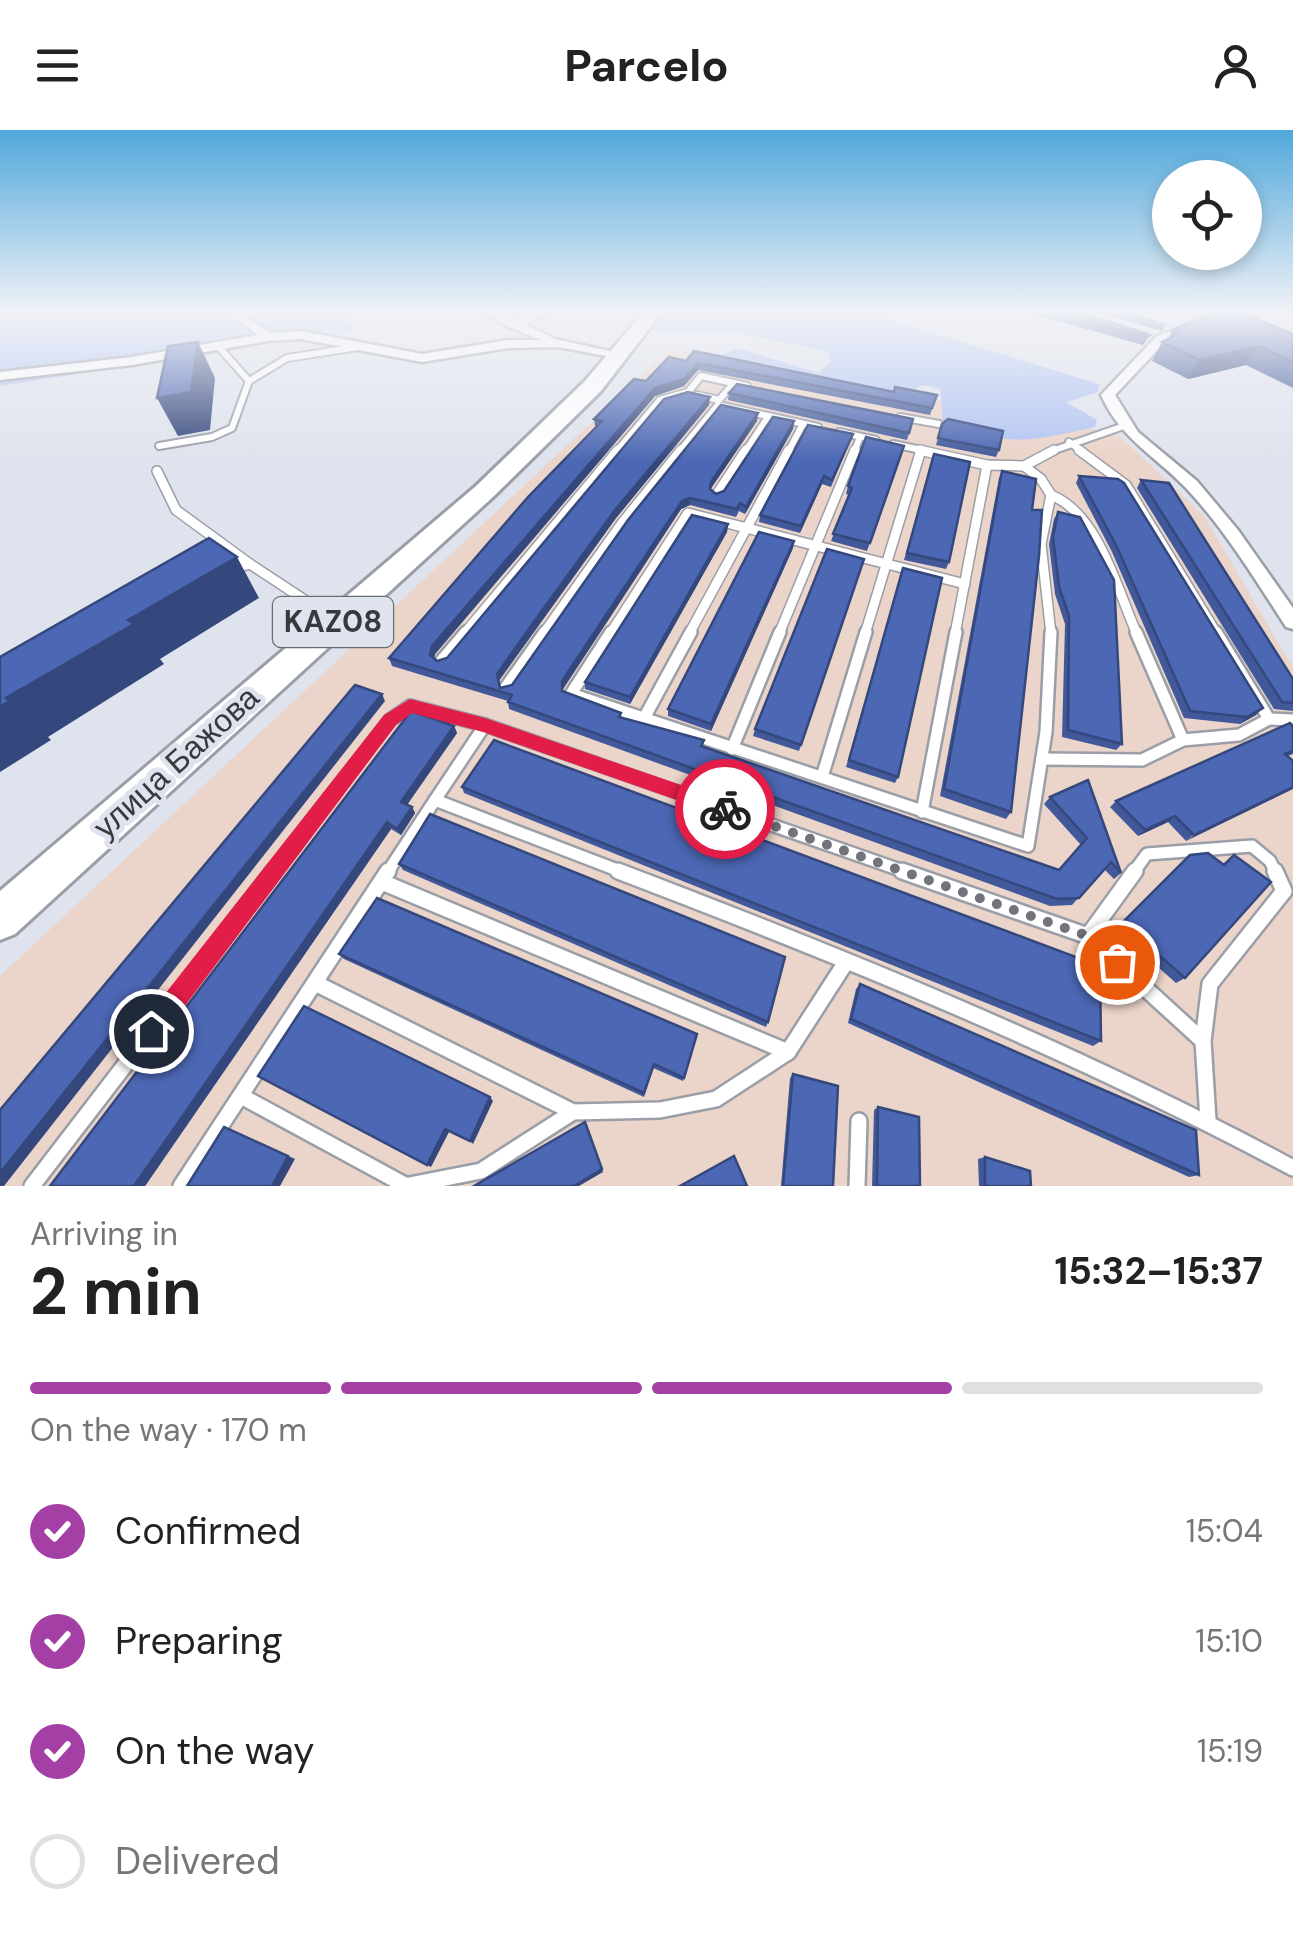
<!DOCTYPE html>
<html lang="en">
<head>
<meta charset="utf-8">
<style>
  :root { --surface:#fff; --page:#f6f6f6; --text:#222; --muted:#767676; --line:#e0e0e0; --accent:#a33fa5 }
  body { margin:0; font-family:"DM Sans",sans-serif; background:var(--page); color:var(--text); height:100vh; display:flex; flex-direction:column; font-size:38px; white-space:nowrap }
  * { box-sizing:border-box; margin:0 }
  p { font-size:32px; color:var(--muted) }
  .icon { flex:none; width:55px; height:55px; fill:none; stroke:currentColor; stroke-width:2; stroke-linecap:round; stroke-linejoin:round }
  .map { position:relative; height:1056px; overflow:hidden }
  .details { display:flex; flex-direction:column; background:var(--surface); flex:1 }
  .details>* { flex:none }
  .buttons { position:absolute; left:1152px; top:30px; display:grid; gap:20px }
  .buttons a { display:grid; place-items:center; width:110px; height:110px; border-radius:50%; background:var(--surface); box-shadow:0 5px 15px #0003; font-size:50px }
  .pin { position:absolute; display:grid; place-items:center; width:85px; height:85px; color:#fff; margin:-42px; border:5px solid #fff; border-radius:50%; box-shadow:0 2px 10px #0007 }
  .courier { position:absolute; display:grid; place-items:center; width:100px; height:100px; margin:-50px; border:8px solid #e11d48; border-radius:50%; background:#fff; color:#222; box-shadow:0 2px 12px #0007 }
  .overview em { font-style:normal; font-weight:700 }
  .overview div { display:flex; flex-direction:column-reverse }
  .overview { display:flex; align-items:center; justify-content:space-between; height:170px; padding:0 30px }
  h1 { font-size:65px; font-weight:700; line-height:75px }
  .bar { display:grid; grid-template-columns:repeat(4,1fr); gap:15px 10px; align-content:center; height:120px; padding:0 30px }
  .bar i { height:12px; border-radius:8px; background:var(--line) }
  .bar .selected { background:var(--accent) }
  .bar p { grid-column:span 4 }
  ol { padding:0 30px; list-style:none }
  li { display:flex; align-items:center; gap:30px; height:110px }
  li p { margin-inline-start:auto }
  li .icon { padding:10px; border-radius:50%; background:var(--accent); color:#fff; stroke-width:4 }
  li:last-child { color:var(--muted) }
  li i { width:55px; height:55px; border:5px solid var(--line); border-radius:50% }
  header { display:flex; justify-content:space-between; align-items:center; height:130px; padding:0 30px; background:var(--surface); font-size:45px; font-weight:700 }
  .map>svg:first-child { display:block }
</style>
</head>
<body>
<header><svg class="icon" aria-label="menu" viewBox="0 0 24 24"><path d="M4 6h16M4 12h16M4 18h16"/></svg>Parcelo<svg class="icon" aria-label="person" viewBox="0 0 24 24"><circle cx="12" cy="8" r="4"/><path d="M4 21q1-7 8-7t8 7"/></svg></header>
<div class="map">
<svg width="1293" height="1056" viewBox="0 0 1293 1056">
  <rect width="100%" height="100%" fill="#dfe3ed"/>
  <path fill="#ebd4c9" d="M670 219 814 249 927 264 989 293 1088 298 1120 306 1205 387 1293 538V1056H0V846Z"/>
  <g fill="#b1c4f2">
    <path d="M0 183H343L356 200 0 256Z"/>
    <path d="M664 183H867L1099 254 1098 262 1066 272 1097 290 1095 297C1028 312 1008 317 943 293L940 259 923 255 892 271 707 231 738 218 819 243 830 232 829 222 742 203 651 201Z"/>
  </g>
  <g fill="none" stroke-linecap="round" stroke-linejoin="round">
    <defs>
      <g id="service-far3">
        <path d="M249 251 287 228 358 217"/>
        <path d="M697 265 719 270 734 253"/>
        <path d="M900 287 939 294"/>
        <path d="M839 302 876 310"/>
        <path d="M1069 312 1083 322"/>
        <path d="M893 314 931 322"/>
        <path d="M159 316 212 307 232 298 249 251 217 215"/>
        <path d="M616 322 660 270 688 262 701 246 747 256"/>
        <path d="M679 322 718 275 818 297"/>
        <path d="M745 322 768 287"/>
        <path d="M788 322 803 294"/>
        <path d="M854 322 860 307"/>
        <path d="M1049 322 1121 297"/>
      </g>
      <g id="service-far2">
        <path d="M919 320 987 335 1024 336 1054 320"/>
        <path d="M1079 320 1126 355 1217 504"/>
        <path d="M1024 336 1041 349 1051 365 1041 414 1051 504"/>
        <path d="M157 341 176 380 250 434"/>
        <path d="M717 364 746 320"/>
        <path d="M1051 365C1099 384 1117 460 1137 504"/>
        <path d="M232 439 250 434 335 490"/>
        <path d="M464 504 618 320"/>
        <path d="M543 504 622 393 681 320"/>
        <path d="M610 504 688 383 965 454"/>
        <path d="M689 504 789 320"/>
        <path d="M779 504 855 320"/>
        <path d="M865 504 921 320"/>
        <path d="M955 504 987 335"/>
      </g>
      <g id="service-far1">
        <path d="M611 502 571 564 1028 716 1046 602 1051 502"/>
        <path d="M1136 502 1183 610"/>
        <path d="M442 530 466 502"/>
        <path d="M506 557 545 502"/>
        <path d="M1269 589 1293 590"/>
        <path d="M643 590 691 502"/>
        <path d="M485 595 909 743"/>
        <path d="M732 619 780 502"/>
        <path d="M1042 629 1142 630 1183 610 1239 605 1269 589 1216 502"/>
        <path d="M822 647 866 502"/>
        <path d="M922 682 956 502"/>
        <path d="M272 743 390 590 410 576 485 595 435 670 625 743"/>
        <path d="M387 743 435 670"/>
        <path d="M1133 743 1147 724 1252 716 1270 731 1276 743"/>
      </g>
      <g id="service">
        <path d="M618 741C849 829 1075 921 1293 1038"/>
        <path d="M902 741 1088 806 1135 741"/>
        <path d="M382 752 788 922"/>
        <path d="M1088 806 1203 911"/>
        <path d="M315 853 573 982"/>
        <path d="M241 966 405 1055"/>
        <path d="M1208 990 1203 911 1210 854 1284 761 1275 741"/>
        <path d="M32 1056 274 741"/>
        <path d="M181 1056 388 741"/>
        <path d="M404 1056 481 1041 573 982 660 980 716 969 788 922 846 832"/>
        <path d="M857 1056 859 991"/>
      </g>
      <g id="minor">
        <path d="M229 183H241L270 203 301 201 422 224 508 210H541L507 196 486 183H501L515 189 537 183H553L525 194 555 209 623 224 617 228 558 217 508 218 422 232 301 209 268 211 132 235 0 250V242L132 227 258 205Z"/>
        <path d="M1223 183H1239L1165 212 1115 265 1138 302 1197 351 1238 400 1293 478V499L1286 497C1255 449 1224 398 1185 357 1154 325 1120 308 1101 265L1157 206Z"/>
      </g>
      <path id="trunk" d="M643 183H661L601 261 494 366 15 804 0 810V761L476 356 585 251Z"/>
    </defs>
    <use href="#service-far3" stroke="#9a9ea7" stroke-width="10"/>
    <use href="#service-far2" stroke="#9a9ea7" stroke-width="12"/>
    <use href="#service-far1" stroke="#9a9ea7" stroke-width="16"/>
    <use href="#service" stroke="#9a9ea7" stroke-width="20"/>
    <use href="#minor" stroke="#9a9ea7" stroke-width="5"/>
    <use href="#trunk" stroke="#9a9ea7" stroke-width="6"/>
    <use href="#service-far3" stroke="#fff" stroke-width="6"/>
    <use href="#service-far2" stroke="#fff" stroke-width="9"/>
    <use href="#service-far1" stroke="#fff" stroke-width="11"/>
    <use href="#service" stroke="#fff" stroke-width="15"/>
    <use href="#minor" fill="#fff" fill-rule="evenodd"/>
    <use href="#trunk" fill="#fff" fill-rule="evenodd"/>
  </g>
  <g fill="#41599a">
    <path d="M1030 183H1081L1150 205 1143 215Z"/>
    <path d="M1099 183H1131L1166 194 1162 201Z"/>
    <path d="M1172 202 1293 204V258L1246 235 1188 249 1152 231 1162 212 1168 209Z"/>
    <path d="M686 231 894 262 937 265 930 285 698 240 684 256 655 266 435 524 434 528 437 531 447 528 709 275 616 388 498 552 500 558 512 555 757 291 710 359 716 364 724 361 794 291 793 299 745 384 739 381 736 387 690 375 681 379 563 559V562L621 587 704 610 703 616 1058 740 1081 715 1044 674 1050 667 1121 743 1114 749 1104 739 1072 775 1050 776 509 579 508 571 392 536 389 528 596 297 595 296 594 289 646 251Z"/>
    <path d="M729 263 913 289 907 310 728 270Z"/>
    <path d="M942 294 999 320 996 327 936 315Z"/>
    <path d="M853 304 831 357 822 354 800 403 759 392 760 385Z"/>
    <path d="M904 316 867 421 831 411 849 365 846 364 848 356Z"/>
    <path d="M934 324 949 432 946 439 904 430Z"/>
    <path d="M1002 341 1032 380 1011 682 1006 689 940 666 999 348Z"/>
    <path d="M1079 346 1256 585 1240 594 1184 588 1112 422 1076 353Z"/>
    <path d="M1141 350 1293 549V581L1274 579 1137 358Z"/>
    <path d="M1058 382 1122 614 1116 620 1062 607 1065 494 1055 464 1049 414 1054 389Z"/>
    <path d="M728 394 727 402 630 574 585 559V552Z"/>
    <path d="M794 411 793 418 711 601 668 586V579Z"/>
    <path d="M864 429 799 621 753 606 755 599Z"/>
    <path d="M903 438 898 647 895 653 846 637Z"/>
    <path d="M454 596 457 603 407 675 412 677 415 683 401 705 391 699 145 1056H50Z"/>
    <path d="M1293 596V624L1288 626 1186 711 1168 692 1138 706 1110 677 1116 671Z"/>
    <path d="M462 657 1101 911 1093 916 464 663Z"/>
    <path d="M1190 725 1223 734 1234 725 1185 848 1176 853 1115 799Z"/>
    <path d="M399 734 768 892 766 897 403 740Z"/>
    <path d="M339 824 697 904 683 951 653 938 644 967 344 829Z"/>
    <path d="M860 854 1199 1045 1189 1047 848 893 856 859Z"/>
    <path d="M793 944 833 1056H781L790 948Z"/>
    <path d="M878 977 920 1056H872L874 980Z"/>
    <path d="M985 1027 1031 1056H979L978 1029Z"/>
  </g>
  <g fill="#35487d">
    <path d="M198 212 215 248 210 300 178 306 157 268Z"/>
    <path d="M1258 216 1246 235 1188 249 1199 230Z"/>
    <path d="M698 233V240L684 256 655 266 435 524 433 532 430 525 432 516 655 258Z"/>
    <path d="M710 267 709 275 616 388 498 552 497 544 615 380Z"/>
    <path d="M758 283 757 291 710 360 711 352Z"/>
    <path d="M794 291 793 299 745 384 746 377Z"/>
    <path d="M824 346 822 354 800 403 801 396Z"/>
    <path d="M690 368V375L681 379 563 559V569L562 551 682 371Z"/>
    <path d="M728 394 727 402 630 574V567Z"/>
    <path d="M794 411 793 418 711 601V594Z"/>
    <path d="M237 427 259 468 160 529 164 534 48 607 51 610 0 642V577L6 568 128 490Z"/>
    <path d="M382 564 385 571 4 1056H0V1043Z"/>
    <path d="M1263 578 1256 585 1240 594 1247 587Z"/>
    <path d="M454 596 457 603 404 679 401 672Z"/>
    <path d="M1293 657V659L1186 711 1194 705Z"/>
    <path d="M412 677 415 683 401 705 397 699Z"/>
    <path d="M1175 686 1168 692 1138 706 1145 700Z"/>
    <path d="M387 692 391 699 145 1056H134Z"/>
    <path d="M490 967 493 971 473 1014 470 1011Z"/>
    <path d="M445 999 449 1002 431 1037 427 1035Z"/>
    <path d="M231 1000 295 1029 280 1056H272Z"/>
    <path d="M602 1039 603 1042 579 1056H574Z"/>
  </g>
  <g fill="#4c67b3" stroke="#35487d" stroke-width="2.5">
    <path d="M1058 183H1081L1150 205 1147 207Z"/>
    <path d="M1217 183H1242L1293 204V232L1258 216 1199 230 1162 212 1177 204 1172 202 1177 197Z"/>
    <path d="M198 212 191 262 157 268 168 216Z"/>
    <path d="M694 221 894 262 895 257 937 265 932 278 698 233 684 249 655 258 432 516 430 525 437 531 447 528 664 269 688 262 710 267 615 380 536 489 497 544 500 558 512 555 628 390 721 275 758 283 711 352 710 359 716 364 724 361 773 287 794 291 746 377 740 373 737 379 690 368 682 371 562 551V561L621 583 619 587 704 610 701 616 1059 740 1087 708 1050 667 1088 650 1121 743 1111 732 1079 768 1057 769 508 572 512 565 389 528 528 367 602 291 594 289 634 249 646 251 669 227 686 231Z"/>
    <path d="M737 254 913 289 909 303 729 263Z"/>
    <path d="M948 289 1003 301 999 320 938 308 942 294Z"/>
    <path d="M808 295 853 304 832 350 824 346 801 396 760 385Z"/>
    <path d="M866 307 904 316 870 413 833 404 852 358 848 356Z"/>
    <path d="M934 324 970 332 949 432 907 423Z"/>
    <path d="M1002 341 1036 349 1032 380H1042L1039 426 1011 682 944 659Z"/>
    <path d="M1079 346 1118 349 1124 353 1263 578 1247 587 1190 581 1116 415Z"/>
    <path d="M1141 350 1169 353 1293 549V573L1282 572Z"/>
    <path d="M1058 382 1080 387 1114 450 1122 614 1068 600 1069 486 1059 457 1053 407Z"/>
    <path d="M692 385 728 394 630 567 585 552Z"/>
    <path d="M759 402 794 411 711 594 668 579Z"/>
    <path d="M209 408 237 427 128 490 134 494 6 568 10 571 0 577V527Z"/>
    <path d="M827 419 864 429 801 615 755 599Z"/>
    <path d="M903 438 942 448 898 647 849 630Z"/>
    <path d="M355 555 382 564 0 1043V980Z"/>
    <path d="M411 581 454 596 401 672 412 677 397 699 387 692 134 1056H50Z"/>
    <path d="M1290 593 1293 596V621L1285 624 1293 631V657L1194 705 1175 686 1145 700 1116 671Z"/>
    <path d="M494 610 1100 836 1101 911 462 657Z"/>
    <path d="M430 684 785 827 768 892 399 734Z"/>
    <path d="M1208 723 1224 735 1234 725 1271 752 1185 848 1122 793 1190 725Z"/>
    <path d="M377 768 697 904 684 948 654 934 644 963 339 824Z"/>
    <path d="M860 854 1196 1000 1199 1045 851 889Z"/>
    <path d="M304 876 490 967 470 1011 445 999 427 1035 258 946Z"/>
    <path d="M793 944 838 956 833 1056H783Z"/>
    <path d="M878 977 919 987 920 1056H877Z"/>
    <path d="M585 992 602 1039 574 1056H474Z"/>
    <path d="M224 997 288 1026 272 1056H187Z"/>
    <path d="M734 1026 747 1056H680Z"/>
    <path d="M985 1027 1030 1041 1031 1056H985Z"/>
  </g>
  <linearGradient id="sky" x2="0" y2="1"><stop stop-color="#50a8db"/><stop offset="0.55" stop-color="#f1f2f7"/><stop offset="1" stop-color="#f1f2f7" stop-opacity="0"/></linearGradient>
  <rect width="1293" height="331" fill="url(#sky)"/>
  <path fill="#e11d48" d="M410 569 485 588 725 670 734 679 725 687 483 602 412 583 396 595 160 909 151 913 143 909 139 901 143 892 384 585Z"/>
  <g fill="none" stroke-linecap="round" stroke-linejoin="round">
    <path stroke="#72747b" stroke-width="10" stroke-dasharray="0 18" d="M725 679 1088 806 1117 832"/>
  </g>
  <g text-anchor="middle" stroke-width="10" stroke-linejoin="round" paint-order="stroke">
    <rect fill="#dfe3ed" stroke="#6a6c72" stroke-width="2.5" x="273" y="467" width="120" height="50" rx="8"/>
    <g font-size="30" font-weight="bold" fill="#38393d">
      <text x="333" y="502">KAZ08</text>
    </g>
    <g font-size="32" fill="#38393d" stroke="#dfe3ed">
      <text transform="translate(176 632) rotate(-42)" y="11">улица Бажова</text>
    </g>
  </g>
</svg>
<div class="buttons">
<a><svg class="icon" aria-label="locate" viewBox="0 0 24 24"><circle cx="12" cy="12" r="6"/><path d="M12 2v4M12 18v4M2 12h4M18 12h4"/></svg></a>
</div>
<div class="pin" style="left:1117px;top:832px;background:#ea580c"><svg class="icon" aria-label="bag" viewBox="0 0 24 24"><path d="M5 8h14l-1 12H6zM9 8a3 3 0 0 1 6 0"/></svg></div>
<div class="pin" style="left:151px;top:901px;background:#1f2937"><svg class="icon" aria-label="home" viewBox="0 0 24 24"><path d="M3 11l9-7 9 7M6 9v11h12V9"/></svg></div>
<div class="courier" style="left:725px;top:679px"><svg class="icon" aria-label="bike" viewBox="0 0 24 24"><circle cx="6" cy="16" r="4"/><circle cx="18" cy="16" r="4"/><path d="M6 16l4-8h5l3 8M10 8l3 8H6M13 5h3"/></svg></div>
</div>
<section class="details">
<div class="overview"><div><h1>2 min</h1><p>Arriving in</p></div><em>15:32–15:37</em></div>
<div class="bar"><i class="selected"></i><i class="selected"></i><i class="selected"></i><i></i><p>On the way · 170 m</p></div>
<ol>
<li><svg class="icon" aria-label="check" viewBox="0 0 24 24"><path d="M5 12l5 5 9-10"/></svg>Confirmed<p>15:04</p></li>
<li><svg class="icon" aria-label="check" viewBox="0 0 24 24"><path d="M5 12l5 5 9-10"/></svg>Preparing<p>15:10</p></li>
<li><svg class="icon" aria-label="check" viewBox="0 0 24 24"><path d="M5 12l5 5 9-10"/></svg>On the way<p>15:19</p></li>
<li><i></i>Delivered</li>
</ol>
</section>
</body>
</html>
